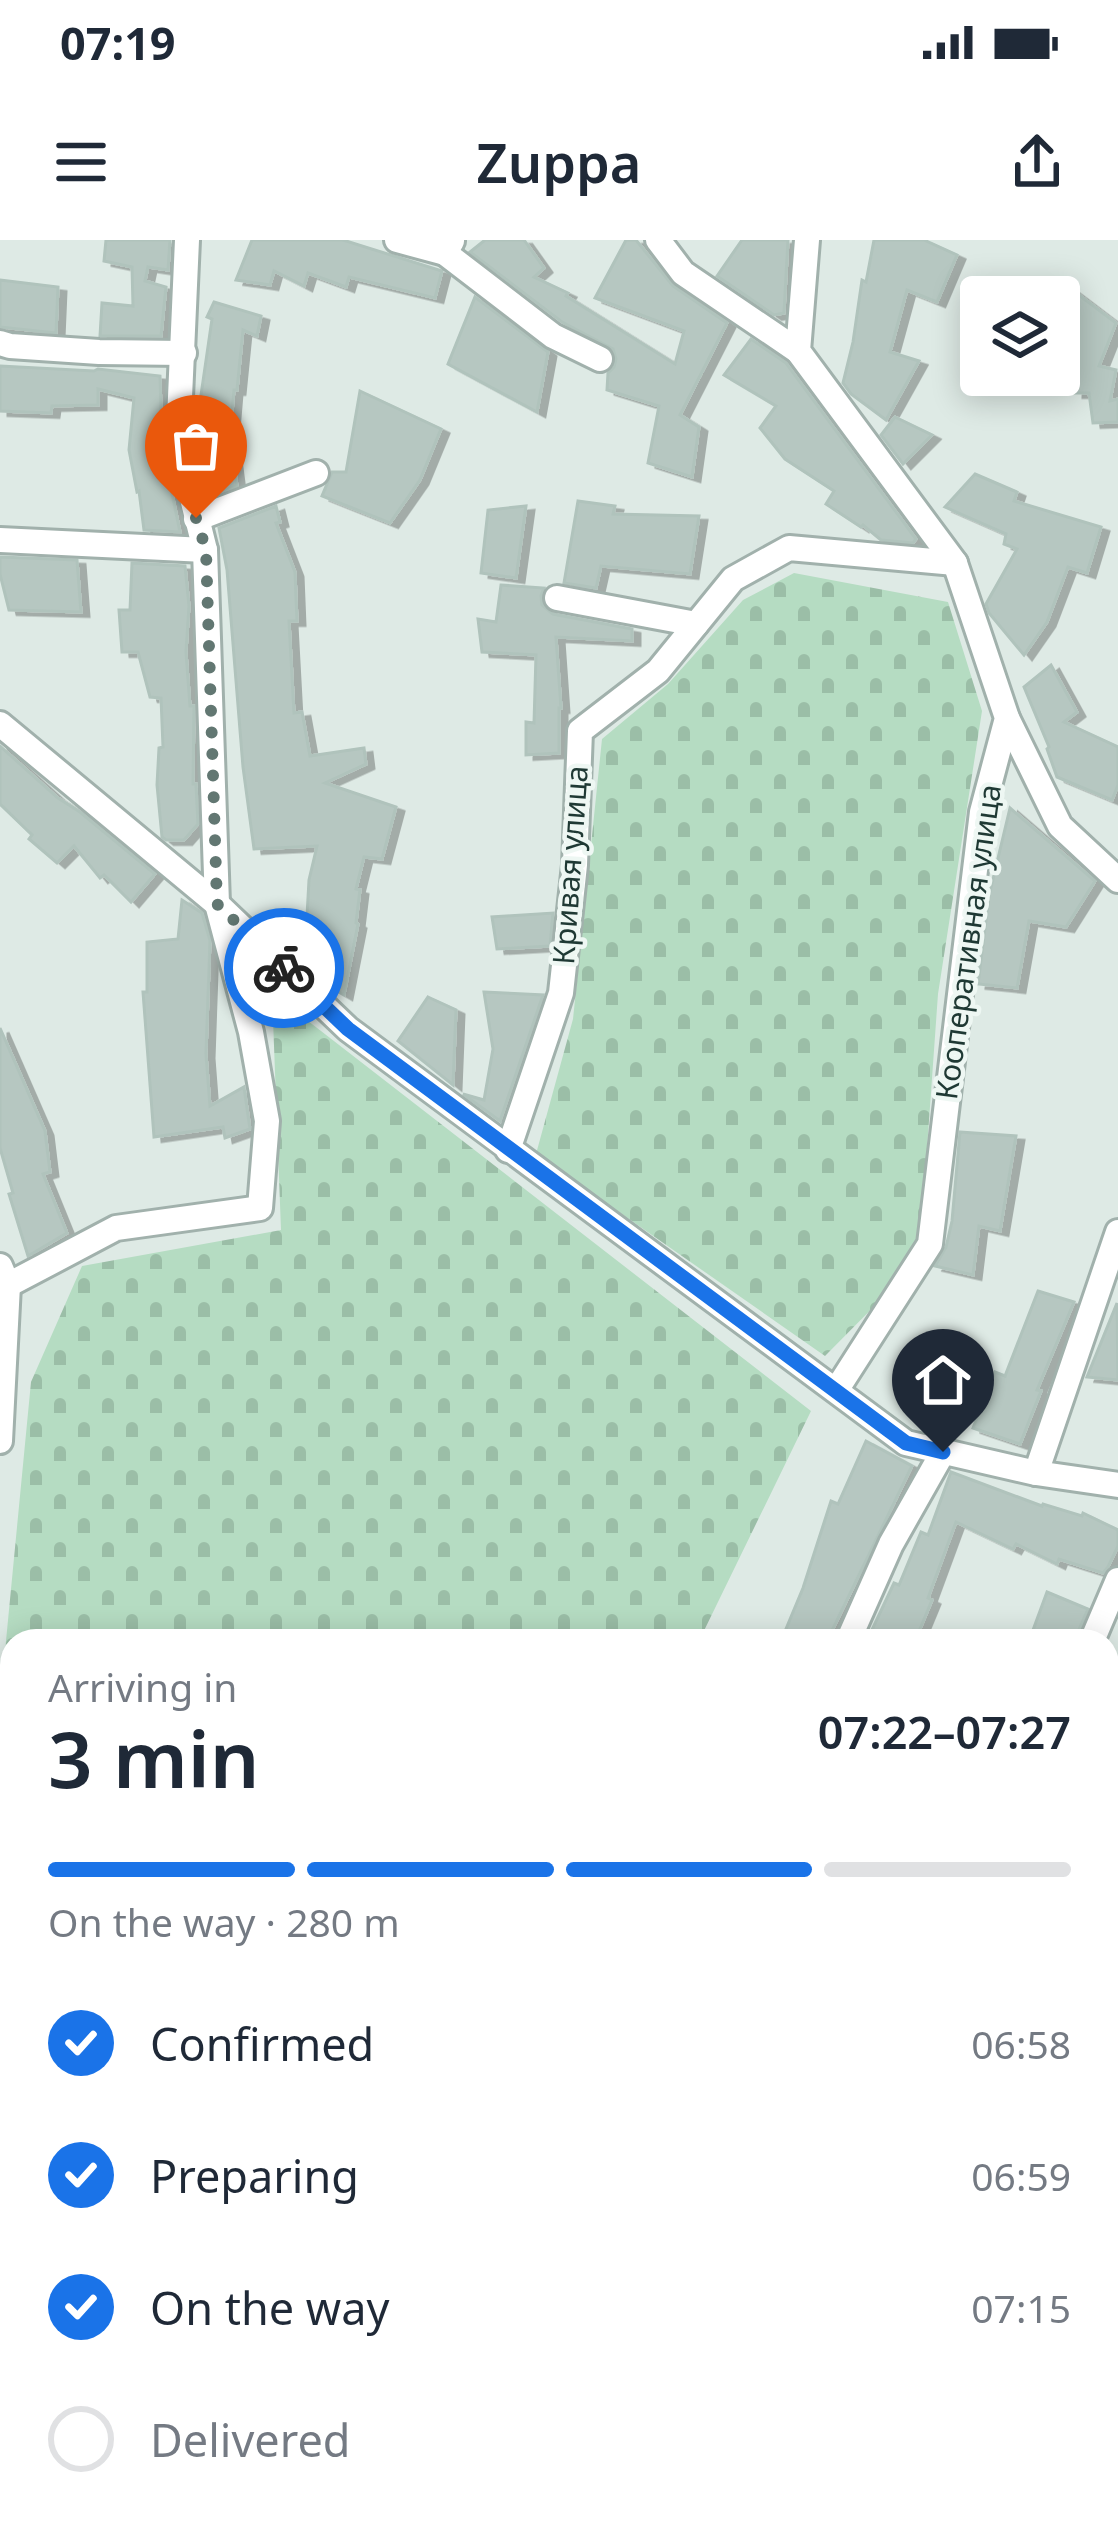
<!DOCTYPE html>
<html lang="en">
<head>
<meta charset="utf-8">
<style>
  :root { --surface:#fff; --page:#f6f6f7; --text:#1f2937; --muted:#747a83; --line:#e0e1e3; --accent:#1a73e8 }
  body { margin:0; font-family:"Noto Sans",sans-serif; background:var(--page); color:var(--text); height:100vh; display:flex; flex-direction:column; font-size:45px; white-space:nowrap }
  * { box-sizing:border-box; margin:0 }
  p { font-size:39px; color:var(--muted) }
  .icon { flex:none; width:66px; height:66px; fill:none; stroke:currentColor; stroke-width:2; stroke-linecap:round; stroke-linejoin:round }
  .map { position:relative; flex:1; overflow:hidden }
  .panel { position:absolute; left:0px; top:1389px; width:1119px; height:903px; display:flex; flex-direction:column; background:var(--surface); border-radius:36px 36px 0 0; box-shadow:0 6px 30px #0003 }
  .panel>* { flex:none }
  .buttons { position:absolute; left:960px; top:36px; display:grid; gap:24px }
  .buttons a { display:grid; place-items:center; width:120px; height:120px; border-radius:12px; background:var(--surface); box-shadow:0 6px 30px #0003; font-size:60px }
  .pin { position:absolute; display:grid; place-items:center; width:102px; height:102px; color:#fff; margin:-123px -51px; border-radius:50% 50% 50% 0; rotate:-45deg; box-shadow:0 0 12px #0007 }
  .pin .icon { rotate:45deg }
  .courier { position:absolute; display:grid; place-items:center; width:120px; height:120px; margin:-60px; border:9px solid #1a73e8; border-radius:50%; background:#fff; color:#222; box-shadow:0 3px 15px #0007 }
  .headline em { font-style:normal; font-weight:600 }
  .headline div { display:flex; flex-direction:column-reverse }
  .headline { display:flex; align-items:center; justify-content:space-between; height:204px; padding:0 48px }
  h1 { font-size:78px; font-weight:600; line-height:90px }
  .bar { display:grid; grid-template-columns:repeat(4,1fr); gap:18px 12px; align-content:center; height:144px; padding:0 48px }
  .bar i { height:15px; border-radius:9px; background:var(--line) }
  .bar .active { background:var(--accent) }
  .bar p { grid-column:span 4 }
  ol { padding:0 48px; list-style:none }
  li { display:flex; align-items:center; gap:36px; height:132px }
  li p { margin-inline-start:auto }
  li .icon { padding:12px; border-radius:50%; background:var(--accent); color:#fff; stroke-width:4 }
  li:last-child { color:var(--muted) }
  li i { width:66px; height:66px; border:6px solid var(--line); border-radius:50% }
  .status { display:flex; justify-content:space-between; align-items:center; height:84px; padding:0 60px; background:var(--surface); direction:ltr }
  .status svg { height:33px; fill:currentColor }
  header { display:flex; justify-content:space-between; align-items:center; height:156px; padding:0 48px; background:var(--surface); font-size:54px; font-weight:600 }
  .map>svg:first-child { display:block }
</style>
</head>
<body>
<div class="status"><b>07:19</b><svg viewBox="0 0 49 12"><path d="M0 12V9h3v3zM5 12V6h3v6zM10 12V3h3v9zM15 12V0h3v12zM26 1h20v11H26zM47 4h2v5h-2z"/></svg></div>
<header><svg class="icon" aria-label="menu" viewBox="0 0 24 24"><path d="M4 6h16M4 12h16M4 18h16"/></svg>Zuppa<svg class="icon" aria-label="share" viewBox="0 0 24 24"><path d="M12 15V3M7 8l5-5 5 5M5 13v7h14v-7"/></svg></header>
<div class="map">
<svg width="1118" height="2291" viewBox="0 0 1118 2291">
  <defs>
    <pattern id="cemetery-stones" width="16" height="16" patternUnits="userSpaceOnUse" patternTransform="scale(3)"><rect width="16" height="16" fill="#b5dcc2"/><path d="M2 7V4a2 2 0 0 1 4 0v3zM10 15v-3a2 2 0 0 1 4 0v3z" fill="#9bbea7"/></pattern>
    <filter id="shadow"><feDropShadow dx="8" dy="4.5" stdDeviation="0" flood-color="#0004"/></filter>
  </defs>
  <rect width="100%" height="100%" fill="#deeae5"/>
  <g fill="url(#cemetery-stones)">
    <path d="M794 333 948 362 982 471 938 754 919 1021 825 1116 536 914 573 779 602 499 668 444 743 360Z"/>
    <path d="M272 753 811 1171 699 1401H12V1544L0 1463 31 1142 82 1026 281 990Z"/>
  </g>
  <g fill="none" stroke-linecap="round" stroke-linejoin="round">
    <g stroke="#83c1d1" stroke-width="21">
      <path d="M1107 1831H1118"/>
      <path d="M0 1839H12"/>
    </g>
  </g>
  <g fill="#b6c7c1" stroke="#b0c3bc" stroke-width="3" filter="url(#shadow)">
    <path d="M106 0H170L168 30 148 27 145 41 166 47 161 96H100L102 63 133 66 132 27 104 21Z"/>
    <path d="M252 0H343L442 31 435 58 349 37 346 47 308 33 304 46 274 31 270 45 236 40Z"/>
    <path d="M485 0H524L544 28 534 37 568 53 566 56 675 124 684 91 595 58 626 0H636L673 46 727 83 680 175 699 187 692 237 648 223 659 166 607 150 608 133 614 127 616 119 613 109 562 82 470 12Z"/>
    <path d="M742 0H788L784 73 774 75 717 36Z"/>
    <path d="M874 0H924L957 15 937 62 907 50 890 112 919 121 886 180 851 154 843 143 853 102 862 40 866 42Z"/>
    <path d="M0 40 58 47 56 93 0 87Z"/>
    <path d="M1071 49 1116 83 1099 126 1116 130 1110 161 1118 159V182L1093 183 1089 153H1075L1077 107 1063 102Z"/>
    <path d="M475 57 548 112 537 172 448 124Z"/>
    <path d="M214 62 261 76 257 96 243 90 237 150H234L229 208H232L237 246 209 256 206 199H203L200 162 212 79 207 77Z"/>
    <path d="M751 99 786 123 916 299 913 303 881 300 863 285 861 287 826 264 834 251 785 219 760 188 776 166 724 135Z"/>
    <path d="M0 126 94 131 98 129 160 136 162 205 180 292 144 290 139 251 137 252 129 210 134 158 98 149V165L52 166 51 173 0 171Z"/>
    <path d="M360 151 441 189 420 240 390 283 322 256 332 232H346Z"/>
    <path d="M895 177 932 195 903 224 881 195Z"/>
    <path d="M975 234 1017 252 1014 261 1101 287 1087 333 1068 327 1047 382 1024 415 989 373 986 364 1017 309 1004 304 1006 294 945 267Z"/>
    <path d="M578 261 615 266 613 274 699 276 690 334 601 326 596 348 564 343Z"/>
    <path d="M276 266 280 282 276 283 295 332 297 381H289L294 473 302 472 310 516 364 508 366 524 325 543 396 567 382 619 364 617 356 649 360 650 356 683 358 684 344 755 322 742 299 720 303 675 307 676 309 640 317 606 254 609 243 527 227 330 219 288Z"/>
    <path d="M526 266 516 338 481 333 488 270Z"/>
    <path d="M0 317 77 320 81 372 9 370 0 334Z"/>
    <path d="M132 323 185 326 189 366 186 412 190 466H194L193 544H196L198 584 184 600H166L162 597 157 545 159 508 163 507 161 458 150 457 138 412H122L119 370H130Z"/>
    <path d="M501 345 544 348 541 356 542 365 553 374 632 389V401L556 397 561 468H559V513L526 515V482L534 483 536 415 482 412 478 379 496 382Z"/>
    <path d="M1051 425 1077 472 1064 482 1118 507V545L1112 560 1057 537 1047 509 1049 507 1024 447Z"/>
    <path d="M0 506 58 558 80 572 155 634 131 662 104 635 100 638 74 606 57 623 29 599 32 595 0 564Z"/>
    <path d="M1010 568 1095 641 1066 687 1029 681 1017 748 978 744 989 656Z"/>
    <path d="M182 660 202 673 210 700 206 814 210 866 244 847 250 889 225 898 223 887 154 897 143 752H147V702L178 699Z"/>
    <path d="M553 673 550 706 497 709 492 677Z"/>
    <path d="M484 752 543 755 500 881 463 854 484 860 493 809Z"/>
    <path d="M428 757 456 770 453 845 398 801Z"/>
    <path d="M0 788 45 891 50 932 43 934 67 993 28 1016 9 954 13 953 0 908Z"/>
    <path d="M960 892 1016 896 1000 991 979 986 973 1035 935 1026 946 1007 952 981Z"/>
    <path d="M1038 1051 1074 1062 1037 1150 1041 1151 1020 1204 973 1188 995 1132 1005 1136Z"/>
    <path d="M1117 1063 1118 1140 1087 1137Z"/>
    <path d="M866 1201 912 1226 827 1401H781L803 1348 831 1261 838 1264Z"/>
    <path d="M951 1232 1042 1266 1043 1264 1082 1276 1083 1273 1118 1290V1306L1108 1327 1103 1333 1059 1319 1057 1324 1016 1304 1013 1309 956 1282 928 1358 932 1360 915 1401H885L870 1394 894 1343 899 1345 921 1292 928 1295Z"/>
    <path d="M1047 1352 1088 1369 1074 1401H1029Z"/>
  </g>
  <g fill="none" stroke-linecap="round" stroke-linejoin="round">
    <defs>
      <g id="minor">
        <path d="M397 0 445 13 452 1"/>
        <path d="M658 0 683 33 798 111"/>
        <path d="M807 0 798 111 955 323 1007 478 982 572 930 1004 837 1149"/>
        <path d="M445 13 553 96 600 119"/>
        <path d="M0 103 10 106 99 112 184 113"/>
        <path d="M196 279 316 233"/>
        <path d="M0 300 205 310"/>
        <path d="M557 358 696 384"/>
        <path d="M1007 478 1060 586 1118 640"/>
        <path d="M0 484 217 664 348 789 906 1203 1036 1233 1118 1245"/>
        <path d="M508 910 561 753 575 625 580 491 658 431 733 339 789 308 955 323"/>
        <path d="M0 1026 8 1045 0 1201"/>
        <path d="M8 1045 116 988 260 968 267 881 251 792 217 664 205 310 178 202 187 0"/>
        <path d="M1036 1233 1118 992"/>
        <path d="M848 1401 891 1304 943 1212"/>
        <path d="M1092 1401 1118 1340"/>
        <path d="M1107 1782 1118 1781"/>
        <path d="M0 1791H12"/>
        <path d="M8 1881 12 1915"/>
        <path d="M1107 1882H1118"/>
        <path d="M20 2291V2280"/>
        <path d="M351 2291 352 2280"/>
        <path d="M640 2291V2280"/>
        <path d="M912 2291V2280"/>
      </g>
    </defs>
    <use href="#minor" stroke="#a1b1ac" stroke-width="30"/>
    <use href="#minor" stroke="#fff" stroke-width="24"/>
  </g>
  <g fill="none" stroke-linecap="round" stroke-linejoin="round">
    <path stroke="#627772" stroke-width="12" stroke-dasharray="0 21.6" d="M196 278 206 310 217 664 284 728"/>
    <path stroke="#1a73e8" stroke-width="15" d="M284 728 348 789 906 1203 943 1212"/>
  </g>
  <g text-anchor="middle" stroke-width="9" stroke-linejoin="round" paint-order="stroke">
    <g font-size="30" fill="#1f3934" stroke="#eef7f3">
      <text transform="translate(571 625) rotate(-86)" y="10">Кривая улица</text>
      <text transform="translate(969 702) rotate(-82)" y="10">Кооперативная улица</text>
    </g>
  </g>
</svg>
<div class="buttons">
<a><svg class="icon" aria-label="layers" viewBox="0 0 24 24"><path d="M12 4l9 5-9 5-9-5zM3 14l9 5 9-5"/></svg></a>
</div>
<div class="pin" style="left:196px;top:278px;background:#ea580c"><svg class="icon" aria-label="bag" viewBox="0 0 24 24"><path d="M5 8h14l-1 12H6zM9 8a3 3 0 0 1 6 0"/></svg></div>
<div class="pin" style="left:943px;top:1212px;background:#1f2937"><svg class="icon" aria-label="home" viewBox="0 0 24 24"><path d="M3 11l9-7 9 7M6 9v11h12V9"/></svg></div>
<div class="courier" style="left:284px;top:728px"><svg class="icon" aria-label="bike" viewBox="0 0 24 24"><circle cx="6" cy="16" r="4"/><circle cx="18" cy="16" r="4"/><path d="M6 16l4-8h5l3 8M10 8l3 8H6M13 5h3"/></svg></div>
<section class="panel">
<div class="headline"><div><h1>3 min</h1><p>Arriving in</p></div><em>07:22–07:27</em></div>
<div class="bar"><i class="active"></i><i class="active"></i><i class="active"></i><i></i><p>On the way · 280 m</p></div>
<ol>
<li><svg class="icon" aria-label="check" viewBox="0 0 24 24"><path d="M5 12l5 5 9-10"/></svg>Confirmed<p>06:58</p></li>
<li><svg class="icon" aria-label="check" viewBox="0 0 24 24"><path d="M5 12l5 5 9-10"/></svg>Preparing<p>06:59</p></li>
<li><svg class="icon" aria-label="check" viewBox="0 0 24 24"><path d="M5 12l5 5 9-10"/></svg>On the way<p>07:15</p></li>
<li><i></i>Delivered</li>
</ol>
</section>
</div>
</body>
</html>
